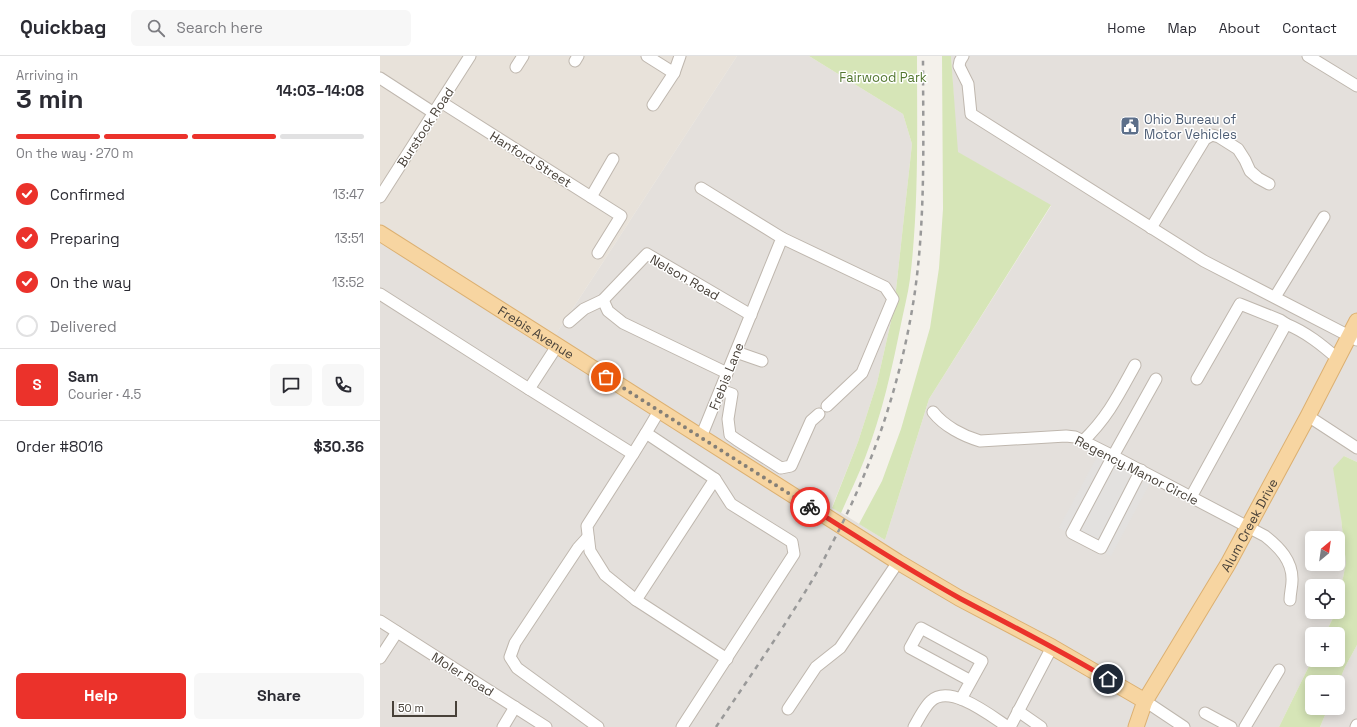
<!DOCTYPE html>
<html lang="en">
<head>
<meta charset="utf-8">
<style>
  :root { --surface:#fff; --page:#f7f7f7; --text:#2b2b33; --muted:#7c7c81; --line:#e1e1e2; --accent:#eb322b }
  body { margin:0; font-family:"Space Grotesk",sans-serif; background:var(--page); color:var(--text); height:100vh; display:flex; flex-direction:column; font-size:15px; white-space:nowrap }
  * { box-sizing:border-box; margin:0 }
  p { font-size:13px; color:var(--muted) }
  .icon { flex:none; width:22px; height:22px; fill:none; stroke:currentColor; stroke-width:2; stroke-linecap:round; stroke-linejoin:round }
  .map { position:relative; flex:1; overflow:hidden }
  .sheet { display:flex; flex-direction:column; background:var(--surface); width:380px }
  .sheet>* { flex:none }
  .needle { width:26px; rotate:29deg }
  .fabs { position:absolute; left:925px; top:475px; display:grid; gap:8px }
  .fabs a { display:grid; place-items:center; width:40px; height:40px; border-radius:6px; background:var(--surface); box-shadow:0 2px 10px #0003; font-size:20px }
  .scale { position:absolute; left:12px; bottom:10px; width:65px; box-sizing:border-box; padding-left:4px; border:2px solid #484139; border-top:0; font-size:11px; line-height:14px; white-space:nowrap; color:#484139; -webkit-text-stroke:3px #fff; paint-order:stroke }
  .pin { position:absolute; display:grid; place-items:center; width:34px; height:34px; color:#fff; margin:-17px; border:2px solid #fff; border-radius:50%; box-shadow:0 1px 4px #0007 }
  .courier { position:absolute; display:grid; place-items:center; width:40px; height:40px; margin:-20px; border:3px solid #eb322b; border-radius:50%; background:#fff; color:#222; box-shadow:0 1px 5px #0007 }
  .overview em { font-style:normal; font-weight:700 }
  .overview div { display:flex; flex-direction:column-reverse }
  .overview { display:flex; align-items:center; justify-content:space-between; height:68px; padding:0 16px }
  h1 { font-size:26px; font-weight:700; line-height:30px }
  .bar { display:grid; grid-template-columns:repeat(4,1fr); gap:6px 4px; align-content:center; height:48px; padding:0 16px }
  .bar i { height:5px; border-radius:3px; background:var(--line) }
  .bar .on { background:var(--accent) }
  .bar p { grid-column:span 4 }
  .line { display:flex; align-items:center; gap:10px; padding:0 16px; border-top:1px solid var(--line) }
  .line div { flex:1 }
  .round { display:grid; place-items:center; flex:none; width:42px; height:42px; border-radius:6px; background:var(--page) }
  ol { padding:0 16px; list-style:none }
  li { display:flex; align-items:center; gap:12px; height:44px }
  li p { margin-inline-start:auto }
  li .icon { padding:4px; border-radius:50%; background:var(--accent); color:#fff; stroke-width:4 }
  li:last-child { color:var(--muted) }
  li i { width:22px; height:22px; border:2px solid var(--line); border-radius:50% }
  .primary-button { display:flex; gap:8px; margin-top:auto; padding:8px 16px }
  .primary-button a { flex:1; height:46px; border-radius:6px; background:var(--accent); color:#fff; font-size:16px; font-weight:700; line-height:46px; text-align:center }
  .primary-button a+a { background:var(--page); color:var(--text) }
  header { display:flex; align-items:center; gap:24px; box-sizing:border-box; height:56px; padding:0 20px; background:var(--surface); border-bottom:1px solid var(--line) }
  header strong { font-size:19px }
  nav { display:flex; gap:22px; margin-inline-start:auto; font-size:14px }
  .search { width:280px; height:36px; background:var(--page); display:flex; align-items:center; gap:10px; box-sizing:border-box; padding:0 14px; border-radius:6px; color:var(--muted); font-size:15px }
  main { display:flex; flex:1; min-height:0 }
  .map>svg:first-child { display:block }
</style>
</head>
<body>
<header>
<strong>Quickbag</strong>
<div class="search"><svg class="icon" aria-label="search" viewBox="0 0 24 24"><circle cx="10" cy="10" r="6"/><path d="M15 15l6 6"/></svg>Search here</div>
<nav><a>Home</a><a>Map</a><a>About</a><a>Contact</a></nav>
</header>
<main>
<section class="sheet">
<div class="overview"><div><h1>3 min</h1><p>Arriving in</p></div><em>14:03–14:08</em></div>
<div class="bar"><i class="on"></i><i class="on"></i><i class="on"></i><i></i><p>On the way · 270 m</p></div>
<ol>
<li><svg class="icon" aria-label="check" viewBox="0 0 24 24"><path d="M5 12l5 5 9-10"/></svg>Confirmed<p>13:47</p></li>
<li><svg class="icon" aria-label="check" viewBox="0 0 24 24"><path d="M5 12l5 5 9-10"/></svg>Preparing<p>13:51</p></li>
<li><svg class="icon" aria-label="check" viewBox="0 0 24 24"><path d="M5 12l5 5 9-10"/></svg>On the way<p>13:52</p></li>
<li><i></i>Delivered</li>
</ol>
<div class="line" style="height:72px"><b class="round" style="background:var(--accent);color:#fff">S</b><div><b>Sam</b><p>Courier · 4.5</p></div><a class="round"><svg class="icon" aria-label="chat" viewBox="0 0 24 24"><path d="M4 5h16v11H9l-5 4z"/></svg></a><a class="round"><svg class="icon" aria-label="phone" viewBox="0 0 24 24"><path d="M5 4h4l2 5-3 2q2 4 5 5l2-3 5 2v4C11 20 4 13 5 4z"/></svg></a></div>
<div class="line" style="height:52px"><div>Order #8016</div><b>$30.36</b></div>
<div class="primary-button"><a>Help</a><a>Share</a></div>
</section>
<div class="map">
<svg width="977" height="671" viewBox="0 0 977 671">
  <rect width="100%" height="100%" fill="#f4f1eb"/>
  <path fill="#e8e2da" d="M0 0H357L171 286 0 177Z"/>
  <g fill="#e4e0dc" fill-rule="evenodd">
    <path d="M357 0H429L523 58 532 88 514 252 497 327 478 386 452 451 505 484 549 343 671 150 577 96 571 0H977V406L964 400 961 462 966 507 958 546V530H932V556H956L945 578H932V604L899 671H0V177L171 286ZM932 482H958V508H932Z"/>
    <path d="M977 589V671H940L948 652H958V628L965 611Z"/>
  </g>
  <g fill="#d6e5b7">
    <path d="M429 0H537C537 74 539 149 530 223 528 238 524 253 521 268 512 313 502 358 485 402 478 420 469 439 461 457L452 452 478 386 497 327 514 252 532 88 523 58Z"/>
    <path d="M562 0H571L578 96 671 149 549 343 505 484 479 468 502 425 521 373 550 272 559 212 563 153Z"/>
    <path d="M964 400 977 406V589L965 611 958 628V626H932V652H948L940 671H899L932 604H958V578H945L956 556H958V546L966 507 961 462 953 412Z"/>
  </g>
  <path fill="#e3e1df" d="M718 399 770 427 731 500 679 472Z"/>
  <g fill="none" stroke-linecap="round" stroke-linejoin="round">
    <defs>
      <g id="minor">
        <path d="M267 0 294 17"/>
        <path d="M583 0 580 5 579 10 588 28 591 58 824 205 977 284"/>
        <path d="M928 0 977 30"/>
        <path d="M195 5 198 0"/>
        <path d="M136 11 143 0"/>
        <path d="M0 22 54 57"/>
        <path d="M61 46 241 160 218 197"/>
        <path d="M273 49 294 17 300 0"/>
        <path d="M321 132 402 182 321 381"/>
        <path d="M0 141 90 0"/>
        <path d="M211 141 233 103"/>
        <path d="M771 172 825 83 832 79 839 81 858 93 865 104 870 115 878 122 889 128"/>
        <path d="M402 182 505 231 513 243 482 317 447 350"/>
        <path d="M0 238 149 333 177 290"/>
        <path d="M895 241 944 161"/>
        <path d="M223 244 228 255 243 267 347 317"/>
        <path d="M189 266 204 253 223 244 267 198 371 259"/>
        <path d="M356 296 382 305"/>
        <path d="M817 323 860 248 900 264 906 268"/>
        <path d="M149 333 253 398 266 377"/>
        <path d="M341 334 352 338 348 363 350 379 357 384 401 412 411 410 431 365 439 358"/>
        <path d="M279 355 266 377 335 423 351 448 412 486 414 498 302 671"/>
        <path d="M553 356C564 370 583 380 600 385L686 380 695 381 733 400 885 480C899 491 913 505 912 525 912 531 910 537 910 544"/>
        <path d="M928 360 977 392"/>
        <path d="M703 385C728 361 739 338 755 309"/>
        <path d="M253 398 207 470 210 495 225 519 256 544"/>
        <path d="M761 414 721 492 692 477 733 400 776 323"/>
        <path d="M335 423 256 544 347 603"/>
        <path d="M811 441 906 268C926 276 942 289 958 303"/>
        <path d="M208 481 198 492 135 587 130 601 137 612 218 671"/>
        <path d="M0 565 166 671"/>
        <path d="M0 602 17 576"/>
        <path d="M581 643 602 605 541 572 530 592 591 625"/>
        <path d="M765 645 804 671"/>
        <path d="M408 653 436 611 460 592 518 506"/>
        <path d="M638 655 661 671"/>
        <path d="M825 657 851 671"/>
        <path d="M123 671 135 651"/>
        <path d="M534 671C538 664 545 650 551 645 570 627 611 660 628 671"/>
        <path d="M630 671 672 591"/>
        <path d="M865 671 899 614"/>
        <path d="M976 671 977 669"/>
      </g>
      <g id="major">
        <path id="s1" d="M0 177 518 506 579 542 672 591 765 645"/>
        <path id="s2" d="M756 671 765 645 848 508 928 360 977 265"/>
      </g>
    </defs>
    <use href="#minor" stroke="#bfb7ae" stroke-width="13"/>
    <use href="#major" stroke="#dcb071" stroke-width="17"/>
    <use href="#minor" stroke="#fff" stroke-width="11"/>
    <use href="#major" stroke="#f7d5a1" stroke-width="15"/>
    <path stroke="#999" stroke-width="2.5" stroke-dasharray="5 5" stroke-linecap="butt" d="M336 671C369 622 403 573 433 523 442 508 449 493 457 478 495 403 521 325 534 242 546 162 543 80 543 0"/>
  </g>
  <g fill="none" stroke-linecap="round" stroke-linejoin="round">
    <path stroke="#847f77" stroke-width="4" stroke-dasharray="0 7.2" d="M226 321 430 451"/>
    <path stroke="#eb322b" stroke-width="5" d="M430 451C480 483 529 514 581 543 630 569 680 594 728 623"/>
  </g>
  <defs>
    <symbol id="civic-square" viewBox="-11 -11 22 22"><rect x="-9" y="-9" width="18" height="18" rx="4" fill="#5c6f8a" stroke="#fff"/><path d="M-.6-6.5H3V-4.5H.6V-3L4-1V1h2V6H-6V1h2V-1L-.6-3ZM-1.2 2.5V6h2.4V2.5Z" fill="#fff"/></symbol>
  </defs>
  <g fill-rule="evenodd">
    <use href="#civic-square" x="739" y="59" width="22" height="22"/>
  </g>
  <g text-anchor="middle" stroke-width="3" stroke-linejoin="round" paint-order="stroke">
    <g font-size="13" fill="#537730" stroke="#fff">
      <text x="503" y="26">Fairwood Park</text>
    </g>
    <g font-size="13" fill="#4e5e75" stroke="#fff" text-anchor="start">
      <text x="764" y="68">Ohio Bureau of<tspan x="764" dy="15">Motor Vehicles</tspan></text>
    </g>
    <g font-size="13" fill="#484139" stroke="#fff">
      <text transform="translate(45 71) rotate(-57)" y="5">Burstock Road</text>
      <text transform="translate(151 103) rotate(32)" y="5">Hanford Street</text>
      <text transform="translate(305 221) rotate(30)" y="5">Nelson Road</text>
      <text dy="5" stroke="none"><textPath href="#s1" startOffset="185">Frebis Avenue</textPath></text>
      <text transform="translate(346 320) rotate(-68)" y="5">Frebis Lane</text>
      <text transform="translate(757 414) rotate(27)" y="5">Regency Manor Circle</text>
      <text dy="5" stroke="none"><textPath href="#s2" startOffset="232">Alum Creek Drive</textPath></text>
      <text transform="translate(83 618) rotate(32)" y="5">Moler Road</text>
    </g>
  </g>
</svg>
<div class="fabs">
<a><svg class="needle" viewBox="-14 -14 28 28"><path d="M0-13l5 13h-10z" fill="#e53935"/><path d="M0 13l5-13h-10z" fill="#7c7c81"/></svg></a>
<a><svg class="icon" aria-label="locate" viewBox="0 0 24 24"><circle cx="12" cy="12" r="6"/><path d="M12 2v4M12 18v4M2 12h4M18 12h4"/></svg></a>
<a>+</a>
<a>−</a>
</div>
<div class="scale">50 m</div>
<div class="pin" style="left:226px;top:321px;background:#ea580c"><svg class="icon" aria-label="bag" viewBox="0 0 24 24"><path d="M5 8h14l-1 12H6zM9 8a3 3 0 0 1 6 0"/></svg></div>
<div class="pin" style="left:728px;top:623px;background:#1f2937"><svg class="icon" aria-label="home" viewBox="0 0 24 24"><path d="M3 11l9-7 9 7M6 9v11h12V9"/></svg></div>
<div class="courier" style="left:430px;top:451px"><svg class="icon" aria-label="bike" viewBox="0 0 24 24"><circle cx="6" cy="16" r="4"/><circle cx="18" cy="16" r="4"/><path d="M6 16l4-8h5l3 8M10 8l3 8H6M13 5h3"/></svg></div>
</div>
</main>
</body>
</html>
